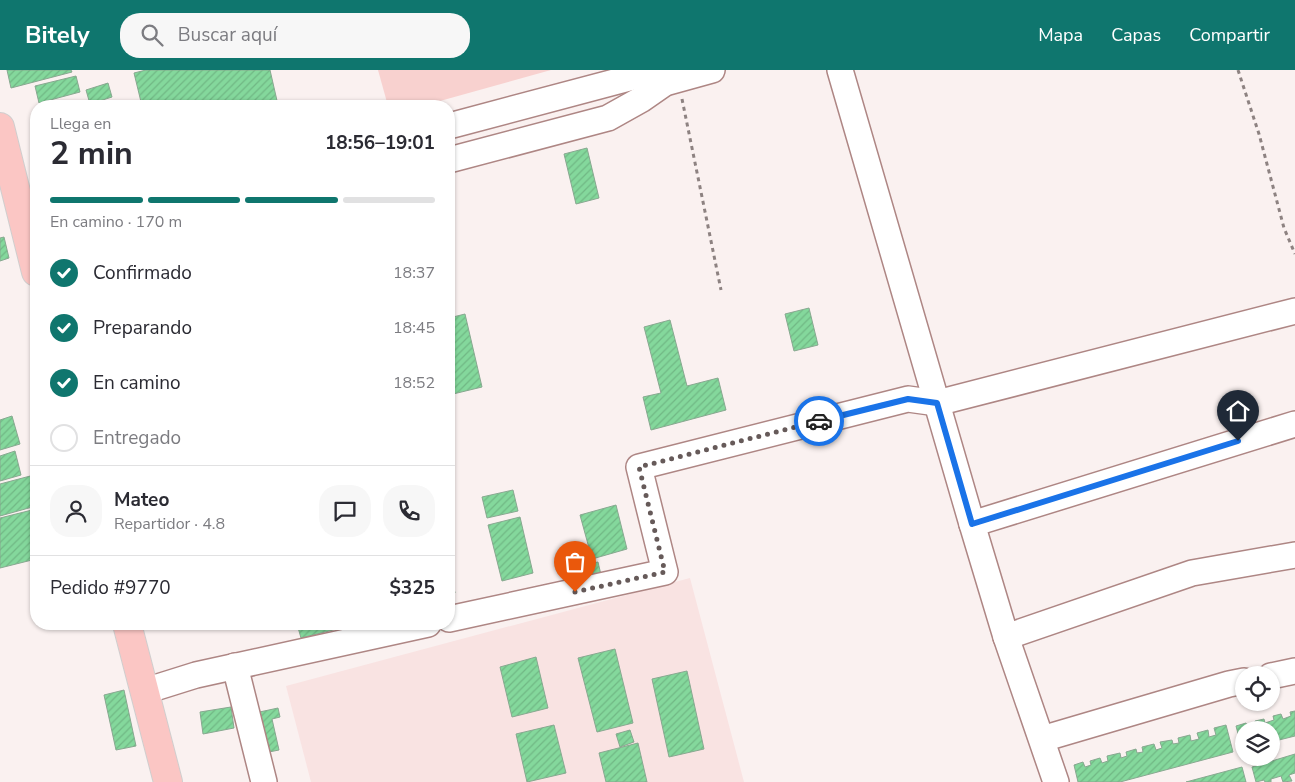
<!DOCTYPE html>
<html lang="es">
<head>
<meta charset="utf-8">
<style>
  :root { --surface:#fff; --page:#f7f7f7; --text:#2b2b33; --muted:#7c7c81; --line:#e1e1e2; --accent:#0f766e }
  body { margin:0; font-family:"Nunito Sans",sans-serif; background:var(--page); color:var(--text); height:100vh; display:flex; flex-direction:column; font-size:19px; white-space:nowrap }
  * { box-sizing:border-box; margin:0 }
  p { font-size:16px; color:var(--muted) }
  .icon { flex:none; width:28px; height:28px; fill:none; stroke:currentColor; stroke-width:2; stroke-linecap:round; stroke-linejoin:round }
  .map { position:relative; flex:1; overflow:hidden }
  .sheet { position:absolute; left:30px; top:30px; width:425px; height:530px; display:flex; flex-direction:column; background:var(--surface); border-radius:20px; box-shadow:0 1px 4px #0004 }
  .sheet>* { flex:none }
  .controls { position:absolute; left:1235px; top:596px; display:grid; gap:10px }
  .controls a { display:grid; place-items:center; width:45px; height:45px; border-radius:50%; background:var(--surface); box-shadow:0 1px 4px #0004; font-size:25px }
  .pin { position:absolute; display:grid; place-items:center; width:42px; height:42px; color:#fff; margin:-51px -21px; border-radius:50% 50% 50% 0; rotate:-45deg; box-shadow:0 0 5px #0007 }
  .pin .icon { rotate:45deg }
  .courier { position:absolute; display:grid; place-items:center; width:50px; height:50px; margin:-25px; border:4px solid #1a73e8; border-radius:50%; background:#fff; color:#222; box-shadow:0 1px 6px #0007 }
  .summary em { font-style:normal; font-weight:700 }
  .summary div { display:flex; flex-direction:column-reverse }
  .summary { display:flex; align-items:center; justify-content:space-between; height:85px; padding:0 20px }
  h1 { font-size:32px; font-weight:700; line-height:38px }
  .bar { display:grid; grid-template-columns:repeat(4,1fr); gap:8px 5px; align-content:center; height:60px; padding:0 20px }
  .bar i { height:6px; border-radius:4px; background:var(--line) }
  .bar .current { background:var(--accent) }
  .bar p { grid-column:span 4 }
  .line { display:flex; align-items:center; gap:12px; padding:0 20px; border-top:1px solid var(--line) }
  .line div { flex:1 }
  .round { display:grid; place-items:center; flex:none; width:52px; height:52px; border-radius:20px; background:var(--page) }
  ol { padding:0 20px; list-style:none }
  li { display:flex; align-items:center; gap:15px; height:55px }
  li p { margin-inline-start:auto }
  li .icon { padding:5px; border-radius:50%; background:var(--accent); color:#fff; stroke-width:4 }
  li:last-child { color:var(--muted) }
  li i { width:28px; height:28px; border:2px solid var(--line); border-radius:50% }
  header { display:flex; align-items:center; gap:30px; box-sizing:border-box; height:70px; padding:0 25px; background:var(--accent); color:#fff }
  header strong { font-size:24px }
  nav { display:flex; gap:28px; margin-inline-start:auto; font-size:18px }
  .search { width:350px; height:45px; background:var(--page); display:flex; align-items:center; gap:12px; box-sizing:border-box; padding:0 18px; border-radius:20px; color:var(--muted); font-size:19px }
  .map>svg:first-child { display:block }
</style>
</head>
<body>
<header>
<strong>Bitely</strong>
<div class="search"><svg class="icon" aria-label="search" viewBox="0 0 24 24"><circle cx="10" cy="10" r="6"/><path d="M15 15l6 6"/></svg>Buscar aquí</div>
<nav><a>Mapa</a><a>Capas</a><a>Compartir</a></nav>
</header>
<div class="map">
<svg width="1295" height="712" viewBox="0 0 1295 712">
  <defs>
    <pattern id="building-hatch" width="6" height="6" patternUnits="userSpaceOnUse" patternTransform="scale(1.25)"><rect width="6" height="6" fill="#84d89c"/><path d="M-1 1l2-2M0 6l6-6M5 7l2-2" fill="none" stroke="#71b885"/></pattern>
  </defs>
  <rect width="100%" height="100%" fill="#faf1f0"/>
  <path fill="#f9e3e2" d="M690 508 744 712H311L286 616Z"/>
  <path fill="#f8d1cf" d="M378 0H551L422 36H388Z"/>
  <g fill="url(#building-hatch)" stroke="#88a890">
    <path d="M7 0H71L72 2 11 18Z"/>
    <path d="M146 0H270L278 35 271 36H142L134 3Z"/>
    <path d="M76 6 80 22 39 33 35 16Z"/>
    <path d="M108 13 112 27 90 34 86 20Z"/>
    <path d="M587 78 599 128 576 134 564 84Z"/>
    <path d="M4 167 9 188 0 191V168Z"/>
    <path d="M809 238 818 275 794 281 785 244Z"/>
    <path d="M465 244 482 317 449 325V248Z"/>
    <path d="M670 250 687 316 718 308 726 340 651 360 643 327 661 323 644 257Z"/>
    <path d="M12 346 20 374 0 380V350Z"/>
    <path d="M15 381 21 405 0 411V386Z"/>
    <path d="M34 405 36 413V436L0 446V414Z"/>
    <path d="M513 420 518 441 487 448 482 427Z"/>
    <path d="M616 435 627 479 592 489 580 445Z"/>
    <path d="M36 439V489L0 498V448Z"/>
    <path d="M520 447 533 503 502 511 488 455Z"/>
    <path d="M598 492 602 509 587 512 586 506 574 508 572 497Z"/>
    <path d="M449 495 455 523 449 524Z"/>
    <path d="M297 554H357L301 568Z"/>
    <path d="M615 579 633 653 597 662 578 588Z"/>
    <path d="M536 587 548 638 512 647 500 597Z"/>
    <path d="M687 601 704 679 669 687 652 609Z"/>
    <path d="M124 620 136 676 116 680 104 625Z"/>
    <path d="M231 637 234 658 203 664 200 642Z"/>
    <path d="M278 638 280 647 272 649 279 680 264 683 255 643Z"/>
    <path d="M1295 641V666L1271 672V660H1244L1242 679 1236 656 1246 653 1248 658 1255 656V651L1264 649 1265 653 1274 650 1273 646 1281 644 1283 649 1291 646 1290 642Z"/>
    <path d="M554 655 566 703 527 712 516 664Z"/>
    <path d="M1226 655 1233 682 1120 712H1078L1074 695 1083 692 1085 697 1091 695 1090 691 1100 688 1102 693 1108 691 1107 686 1120 683 1121 688 1127 686 1126 682 1136 679 1137 683 1143 682 1142 677 1154 674 1156 680 1162 678 1160 672 1172 670 1173 674 1179 673 1178 668 1190 665 1191 671 1199 669 1197 663 1208 660 1209 667 1216 665 1214 658Z"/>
    <path d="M630 660 634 672 620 677 616 664Z"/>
    <path d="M638 673 647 712H606L599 683Z"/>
    <path d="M1295 684V703L1289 705 1292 711 1283 712 1281 706 1271 709V712H1265L1264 710 1256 712 1252 697Z"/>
    <path d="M1242 697 1246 712H1186Z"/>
  </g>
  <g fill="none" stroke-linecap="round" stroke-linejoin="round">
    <defs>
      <g id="minor">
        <path d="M840 0 972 454 1006 567 1056 712"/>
        <path d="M449 56 637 6 665 13"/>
        <path d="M449 90 608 48 642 29 665 13 712 0"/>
        <path d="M972 454 1295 354"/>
        <path d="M449 549 665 502 639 397 908 329 937 333 1295 241"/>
        <path d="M1006 567 1192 503 1295 485"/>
        <path d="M235 596 264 712"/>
        <path d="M1271 606 1295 601"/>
        <path d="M145 621 196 605 428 554"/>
        <path d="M1042 669 1229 614 1244 611"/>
      </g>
      <g id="major">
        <path d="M0 57 36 202"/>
        <path d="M127 554 168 712"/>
      </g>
    </defs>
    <use href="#minor" stroke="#ae8684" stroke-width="28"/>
    <use href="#major" stroke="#d0cece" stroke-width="30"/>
    <g stroke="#8d8281" stroke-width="3" stroke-dasharray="4 4" stroke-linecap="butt">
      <path d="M1238 0 1259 64 1284 158 1295 184"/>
      <path d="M682 29 721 220"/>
    </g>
    <use href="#minor" stroke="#fff" stroke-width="25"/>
    <use href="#major" stroke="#fbc6c4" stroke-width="28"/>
  </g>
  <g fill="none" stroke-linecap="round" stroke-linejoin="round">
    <path stroke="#665a59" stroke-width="5" stroke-dasharray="0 9" d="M575 522 665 502 639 397 819 351"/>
    <path stroke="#1a73e8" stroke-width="6" d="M819 351 908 329 937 333 972 454 1238 371"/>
  </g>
</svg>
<div class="controls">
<a><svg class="icon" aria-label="locate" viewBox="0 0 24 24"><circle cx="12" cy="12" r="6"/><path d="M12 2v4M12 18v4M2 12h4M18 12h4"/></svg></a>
<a><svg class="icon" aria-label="layers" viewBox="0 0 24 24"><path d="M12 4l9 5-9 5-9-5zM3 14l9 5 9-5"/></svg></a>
</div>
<div class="pin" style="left:575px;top:522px;background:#ea580c"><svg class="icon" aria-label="bag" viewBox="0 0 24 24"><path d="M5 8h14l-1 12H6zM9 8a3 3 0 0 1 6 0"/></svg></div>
<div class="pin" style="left:1238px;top:371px;background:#1f2937"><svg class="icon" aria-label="home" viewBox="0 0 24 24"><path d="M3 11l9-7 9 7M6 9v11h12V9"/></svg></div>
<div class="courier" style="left:819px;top:351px"><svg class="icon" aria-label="car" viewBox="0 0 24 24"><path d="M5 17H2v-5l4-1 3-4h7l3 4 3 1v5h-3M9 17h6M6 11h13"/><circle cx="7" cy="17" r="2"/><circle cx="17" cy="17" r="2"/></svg></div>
<section class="sheet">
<div class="summary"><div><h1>2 min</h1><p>Llega en</p></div><em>18:56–19:01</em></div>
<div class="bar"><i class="current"></i><i class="current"></i><i class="current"></i><i></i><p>En camino · 170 m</p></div>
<ol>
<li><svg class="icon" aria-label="check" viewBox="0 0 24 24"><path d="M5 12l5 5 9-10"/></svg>Confirmado<p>18:37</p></li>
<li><svg class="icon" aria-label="check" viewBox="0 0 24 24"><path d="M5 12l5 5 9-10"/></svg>Preparando<p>18:45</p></li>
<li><svg class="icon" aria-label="check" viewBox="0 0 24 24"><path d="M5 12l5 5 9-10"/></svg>En camino<p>18:52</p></li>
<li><i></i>Entregado</li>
</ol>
<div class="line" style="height:90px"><a class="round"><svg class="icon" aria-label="person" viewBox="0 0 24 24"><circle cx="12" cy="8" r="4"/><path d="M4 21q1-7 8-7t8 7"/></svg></a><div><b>Mateo</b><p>Repartidor · 4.8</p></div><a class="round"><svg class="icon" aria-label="chat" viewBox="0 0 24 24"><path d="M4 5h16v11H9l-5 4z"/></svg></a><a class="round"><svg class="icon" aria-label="phone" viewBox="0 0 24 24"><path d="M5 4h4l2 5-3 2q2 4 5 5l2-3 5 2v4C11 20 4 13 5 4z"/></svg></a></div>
<div class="line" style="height:65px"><div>Pedido #9770</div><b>$325</b></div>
</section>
</div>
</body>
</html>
